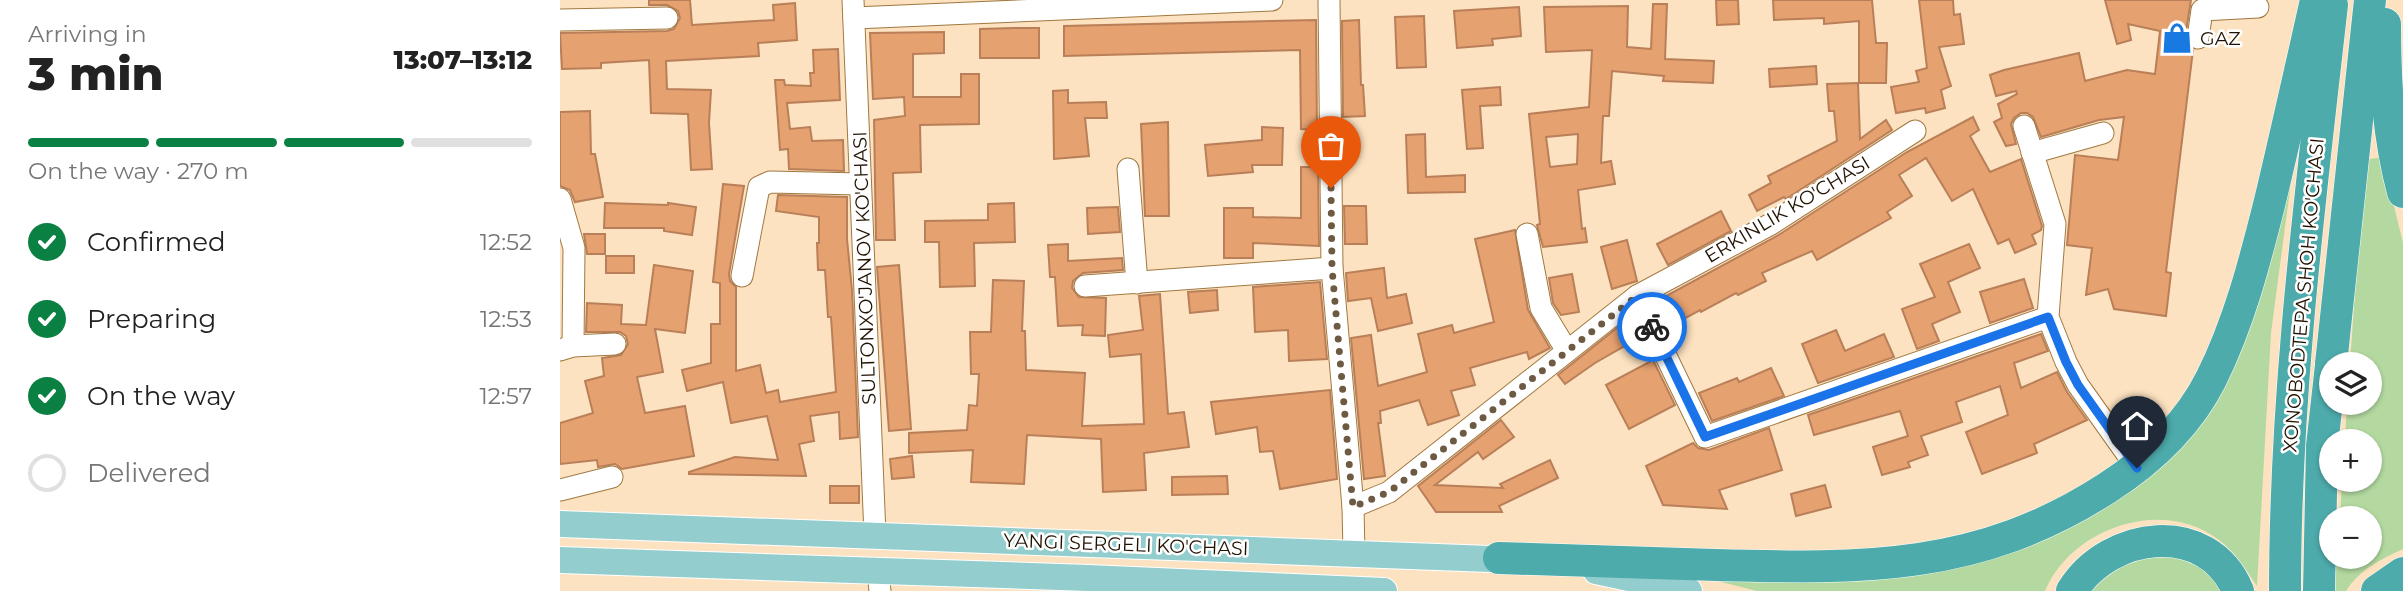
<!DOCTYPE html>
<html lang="en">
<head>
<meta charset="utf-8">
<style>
  :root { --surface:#fff; --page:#f2f2f2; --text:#222; --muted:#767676; --line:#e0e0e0; --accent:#0b8043 }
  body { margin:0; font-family:Montserrat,sans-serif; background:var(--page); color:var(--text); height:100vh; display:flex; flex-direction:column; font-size:26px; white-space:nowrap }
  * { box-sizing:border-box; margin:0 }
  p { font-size:23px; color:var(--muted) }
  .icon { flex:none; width:38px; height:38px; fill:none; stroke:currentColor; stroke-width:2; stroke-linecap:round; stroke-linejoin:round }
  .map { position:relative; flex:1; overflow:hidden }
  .details { display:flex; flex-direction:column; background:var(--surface); width:560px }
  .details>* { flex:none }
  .fabs { position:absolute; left:1759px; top:352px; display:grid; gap:14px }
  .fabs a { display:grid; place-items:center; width:63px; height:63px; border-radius:50%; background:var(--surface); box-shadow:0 2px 5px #0004; font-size:35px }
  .pin { position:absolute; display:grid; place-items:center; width:60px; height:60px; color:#fff; margin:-72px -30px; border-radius:50% 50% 50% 0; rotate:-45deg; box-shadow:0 0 7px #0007 }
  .pin .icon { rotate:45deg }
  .courier { position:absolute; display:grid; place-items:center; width:70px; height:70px; margin:-35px; border:5px solid #1a73e8; border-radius:50%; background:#fff; color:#222; box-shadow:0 2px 9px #0007 }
  .head em { font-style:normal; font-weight:800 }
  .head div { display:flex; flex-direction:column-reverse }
  .head { display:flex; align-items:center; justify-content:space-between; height:119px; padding:0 28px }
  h1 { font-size:46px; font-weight:800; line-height:52px }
  .bar { display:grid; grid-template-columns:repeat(4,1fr); gap:10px 7px; align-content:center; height:84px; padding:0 28px }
  .bar i { height:9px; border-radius:5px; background:var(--line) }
  .bar .on { background:var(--accent) }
  .bar p { grid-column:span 4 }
  ol { padding:0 28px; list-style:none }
  li { display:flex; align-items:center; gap:21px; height:77px }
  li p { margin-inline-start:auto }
  li .icon { padding:7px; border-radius:50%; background:var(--accent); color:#fff; stroke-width:4 }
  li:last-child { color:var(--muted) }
  li i { width:38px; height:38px; border:4px solid var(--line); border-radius:50% }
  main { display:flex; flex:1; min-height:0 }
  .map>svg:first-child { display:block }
</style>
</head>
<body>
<main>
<section class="details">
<div class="head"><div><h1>3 min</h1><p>Arriving in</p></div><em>13:07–13:12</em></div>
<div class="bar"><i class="on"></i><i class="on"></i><i class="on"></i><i></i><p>On the way · 270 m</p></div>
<ol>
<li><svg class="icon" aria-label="check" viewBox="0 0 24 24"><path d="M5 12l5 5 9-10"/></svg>Confirmed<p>12:52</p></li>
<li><svg class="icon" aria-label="check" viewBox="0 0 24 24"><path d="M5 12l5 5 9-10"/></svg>Preparing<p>12:53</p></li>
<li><svg class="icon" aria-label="check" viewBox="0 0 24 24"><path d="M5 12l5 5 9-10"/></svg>On the way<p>12:57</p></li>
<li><i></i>Delivered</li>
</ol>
</section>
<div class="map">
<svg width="1843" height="591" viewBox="0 0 1843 591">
  <rect width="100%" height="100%" fill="#fce2c0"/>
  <g fill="#b3d9a0">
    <path d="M1740 114 1711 333 1697 586C1686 570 1675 552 1659 540 1603 496 1511 528 1485 591H1197L1145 578 1257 581 1319 579 1381 570 1621 444Z"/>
    <path d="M1822 157 1843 243V549C1820 560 1800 569 1786 591H1775L1777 557 1810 556V518H1780L1782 480H1810V441H1785L1787 403 1810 402V364H1790L1804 160Z"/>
    <path d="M1571 553C1616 557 1636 549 1662 591H1521Z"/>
  </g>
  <g fill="#e6a170" stroke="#b97f58" stroke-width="2" fill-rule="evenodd">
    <path d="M89 0H130L132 25 214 20 213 5 235 3 237 40 198 43 199 56 106 61 107 89 151 90 149 123 152 169 131 170 128 114 91 113 89 60 41 63V68L2 69 0 33 107 31 114 29 120 18 118 11 107 5H89Z"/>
    <path d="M1156 0H1178L1179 24 1157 25Z"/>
    <path d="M1213 0H1312L1316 43H1327L1326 83H1299V21L1264 24V18L1214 20Z"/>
    <path d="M1359 0H1393L1394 15 1400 14 1404 44 1379 47 1391 86 1381 90 1385 108 1366 113 1365 108 1336 113 1331 87 1359 82 1356 71 1367 68Z"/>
    <path d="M1545 0H1631L1625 37 1626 43 1633 50 1606 272 1611 273 1606 316 1554 309 1548 289 1526 295 1532 248 1507 245 1515 155 1558 160 1564 117 1539 120 1481 137 1473 117 1467 113H1461L1454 118 1451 124 1456 144 1446 146 1434 122 1442 118 1438 104 1457 94 1456 91 1436 96 1430 75 1444 70 1519 53 1525 81 1567 70 1595 74 1600 31 1568 24 1571 40 1557 44Z"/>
    <path d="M1093 4H1107L1105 59 1154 61 1153 83 1103 81 1104 76 1052 71 1049 116H1043L1041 163 1051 161 1055 184 1018 190 1022 229 1025 228 1027 242 983 247 977 225 980 224 969 114 1029 107 1032 50 986 52 984 7 1068 6 1067 47 1091 49ZM1018 134 1017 164 990 167 986 137Z"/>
    <path d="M959 7 961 36 932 39 933 45 897 48 894 11Z"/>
    <path d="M864 16 866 67 837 68 835 17Z"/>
    <path d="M756 20 757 130 741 129 740 50 504 56V26Z"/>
    <path d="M799 20 801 85H803L805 116 783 117 782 21Z"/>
    <path d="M454 28H479V58H420V29Z"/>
    <path d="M384 32V53L353 54V97H401V74H419V124L360 125 361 172 333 173 335 240H316L314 120 345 116 344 97 313 99 310 33Z"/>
    <path d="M278 49 280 100 227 103 230 129 250 127 252 141 283 140 284 171 229 169 228 149 220 150 215 80H224L225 85 251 86 250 73H254L253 50Z"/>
    <path d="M1256 66 1257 84 1210 87 1209 69Z"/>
    <path d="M1298 83 1300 139 1326 120 1332 130 1226 199 1224 197 1197 211 1189 195 1211 183 1208 176 1277 141 1274 111H1269L1267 84Z"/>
    <path d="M940 87 941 105 920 106 923 148 907 149 902 90Z"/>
    <path d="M508 90V103L546 102 547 118H525L529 156 494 159 493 91Z"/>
    <path d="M30 111 31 154H35L43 197 15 202 10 190 0 186V112Z"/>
    <path d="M1413 117 1419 130 1410 136 1430 172 1461 159 1482 226 1481 230 1472 235 1476 244 1455 253 1449 239 1438 244 1413 189 1392 201 1366 158 1339 175 1352 196 1327 212 1331 218 1257 260 1252 251 1202 273 1206 281 1178 295 1176 293 1141 312 1140 310 1107 328 1095 302 1217 236 1347 152Z"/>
    <path d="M608 122 609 216H585L581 124Z"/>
    <path d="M702 127 723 128 722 165H692L693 172 648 176 645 145 702 140Z"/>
    <path d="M865 134 866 177 905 175V192L848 193 846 135Z"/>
    <path d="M741 167H758L759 246 693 243V258H664V208H693V217L741 218Z"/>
    <path d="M163 184 184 186 169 274 170 281 176 287V371L200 365 206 393 218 390 220 402 276 392 271 317H268L265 270H258L257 243H259V217L216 211 218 195 287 197V239L292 290 298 437 280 439 279 412 250 416 254 441 239 444 246 476 129 474V472L175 457 218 460 207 416 171 423 163 382 127 391 122 370 151 363V324H160V283L153 282Z"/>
    <path d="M45 203 108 205V203L136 207 132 235 104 231V228H44Z"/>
    <path d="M454 203 455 242 414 243 415 286 380 287 379 242H365V221L428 220V204Z"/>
    <path d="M784 206H806L807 244H785Z"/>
    <path d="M558 207 560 232 528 234 527 208Z"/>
    <path d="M1161 211 1171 231 1108 265 1097 244Z"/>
    <path d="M955 230 968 310 990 348 969 359 967 352 910 368 915 385 891 391 899 415 868 425 859 400 820 411 821 423H818L825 476 804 479 791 338 811 335 818 386 867 372 858 334 892 325 894 333 934 322 915 239Z"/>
    <path d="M24 234H45V254H27Z"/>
    <path d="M1067 240 1077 281 1052 289 1041 247Z"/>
    <path d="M508 244V261L562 258 563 270 523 273 513 281 512 288 519 297 546 298 545 336 522 335 523 325 498 326 495 277H490L488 245Z"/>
    <path d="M1409 244 1420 268 1388 282 1400 312 1372 324 1379 341 1357 349 1342 309 1375 297 1360 264Z"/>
    <rect x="46" y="256" width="28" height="17"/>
    <path d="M94 265 133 271 125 333 95 329 103 372 77 377 85 413 125 406 134 456 62 469 55 464 38 467 37 460 0 464V423L33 413 25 381 44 376 42 358 61 355 68 344 66 336 60 332H26L27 303 62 305 61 324 86 325Z"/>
    <path d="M339 265 351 429 329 431 317 267Z"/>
    <path d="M824 268 827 298 846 294 852 323 818 331 811 298 788 301 786 273Z"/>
    <path d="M1012 274 1019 312 1001 315 993 303 989 278Z"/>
    <path d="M1464 279 1473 308 1430 323 1420 292Z"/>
    <path d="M433 280 464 281 462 331H465L466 370 525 373 522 426 584 424 581 354 550 357 548 335 583 330 579 296 600 294 608 414 624 412 629 447 584 453 586 490 543 492 541 439 467 435 464 484 411 482 413 450 349 453V433L407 430 409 405 417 406 419 374H411L410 332H431Z"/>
    <path d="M760 282 767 359 729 361 728 330 695 332 693 287Z"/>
    <path d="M657 290 658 310 630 313 628 292Z"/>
    <path d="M1072 316 1082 336 1035 363 1005 384 998 375Z"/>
    <path d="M1276 330 1285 351 1324 334 1334 357 1258 383 1242 344Z"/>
    <path d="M1481 334 1488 351 1454 363 1461 388 1497 372 1507 392 1527 420 1474 444 1477 453 1422 474 1406 432 1448 415 1440 386 1396 402 1402 422 1361 436 1368 455 1348 462 1350 467 1322 475 1313 447 1348 436 1340 411 1254 435 1248 415Z"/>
    <path d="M1093 360 1115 405 1069 429 1046 385Z"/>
    <path d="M1211 368 1224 396 1152 421 1139 393 1177 378 1179 382Z"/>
    <path d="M770 390 777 479 720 489 713 451 700 452 697 427 656 434 651 402Z"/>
    <path d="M941 420 954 437 923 459 918 452 875 485 943 488 940 484 990 460 998 478 939 506 942 512H876L858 486Z"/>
    <path d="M1209 428 1222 470 1159 490 1167 509 1103 505 1086 466 1133 443 1138 448 1149 450Z"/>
    <path d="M352 456 354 477 332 479 330 459Z"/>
    <path d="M667 476 668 494 612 495V477Z"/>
    <path d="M1265 485 1271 507 1236 516 1231 494Z"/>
    <rect x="270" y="486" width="29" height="17"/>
  </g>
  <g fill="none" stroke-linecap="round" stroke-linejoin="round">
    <defs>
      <g id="minor">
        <path d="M293 0 315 535"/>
        <path d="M769 0 772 268 793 507 794 553"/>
        <path d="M294 18 712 0"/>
        <path d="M0 20 107 18"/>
        <path d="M1638 38 1642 10 1698 7"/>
        <path d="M1464 126 1495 224 1488 317 1506 362 1518 385 1577 468"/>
        <path d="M1472 153 1543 133"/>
        <path d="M568 169 577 283"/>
        <path d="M0 199 14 248 13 346"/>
        <path d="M967 234 981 308 1007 351"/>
        <path d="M182 276 199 187 210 182 300 184"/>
        <path d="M525 286 772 268"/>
        <path d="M1077 296 1145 437 1488 317"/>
        <path d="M0 350 13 346 55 344"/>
        <path d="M0 490 52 477"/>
        <path d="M793 507 829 492 1077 296 1211 224 1355 131"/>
        <path d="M318 572 320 591"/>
      </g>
      <g id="major">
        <path d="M0 524 957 560"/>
        <path d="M0 560 528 578 824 591"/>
        <path d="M1036 571 1129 591"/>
      </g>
      <g id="highway">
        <path d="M1825 24C1825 81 1828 136 1843 192"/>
        <path d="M1771 364 1810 0"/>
        <path d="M939 558C1011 560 1084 563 1156 565 1302 569 1419 571 1547 488 1589 461 1628 425 1651 379 1679 323 1695 261 1710 201 1726 134 1741 67 1756 0"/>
        <path d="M1512 591C1549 531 1648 518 1678 591"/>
        <path d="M1725 591C1725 394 1750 200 1772 5"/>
        <path d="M1759 591 1762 446 1771 365"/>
        <path d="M1817 591 1843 573"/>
      </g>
    </defs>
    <use href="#minor" stroke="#a17940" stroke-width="23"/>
    <use href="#major" stroke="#fff" stroke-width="28"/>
    <use href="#highway" stroke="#fff" stroke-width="33"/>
    <use href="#minor" stroke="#fff" stroke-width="21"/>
    <use href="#major" stroke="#94cdcd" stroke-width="26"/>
    <use href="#highway" stroke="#4dabab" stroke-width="32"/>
  </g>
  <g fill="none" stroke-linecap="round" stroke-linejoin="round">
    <path stroke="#6d5a43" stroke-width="7" stroke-dasharray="0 12.6" d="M771 188 772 268 793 507 829 492 1077 296 1092 327"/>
    <path stroke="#1a73e8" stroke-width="9" d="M1092 327 1145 437 1488 317 1506 362 1518 385 1577 468"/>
  </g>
  <defs>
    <symbol id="shop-bare" viewBox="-9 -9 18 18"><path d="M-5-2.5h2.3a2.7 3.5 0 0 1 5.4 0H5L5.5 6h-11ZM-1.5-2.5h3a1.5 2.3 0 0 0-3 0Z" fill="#1879e1" stroke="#fff" stroke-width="2.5" paint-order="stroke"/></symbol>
  </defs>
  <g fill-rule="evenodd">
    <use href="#shop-bare" x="1595" y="16" width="44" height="44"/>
  </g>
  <g text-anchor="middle" stroke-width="5" stroke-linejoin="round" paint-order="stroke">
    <g font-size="19" fill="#201100" stroke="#fff" text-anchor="start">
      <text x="1640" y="45">GAZ</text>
    </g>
    <g font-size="19" fill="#201100" stroke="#fff">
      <text transform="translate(1227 209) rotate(-31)" y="7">ERKINLIK KO'CHASI</text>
      <text transform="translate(304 268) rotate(-92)" y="7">SULTONXO'JANOV KO'CHASI</text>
      <text transform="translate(1743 295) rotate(-85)" y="7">XONOBODTEPA SHOH KO'CHASI</text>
      <text transform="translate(566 544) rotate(2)" y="7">YANGI SERGELI KO'CHASI</text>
    </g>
  </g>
</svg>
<div class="fabs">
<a><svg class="icon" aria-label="layers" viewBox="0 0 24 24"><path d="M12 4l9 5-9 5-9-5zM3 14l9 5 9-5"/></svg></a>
<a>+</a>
<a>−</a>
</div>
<div class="pin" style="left:771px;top:188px;background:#ea580c"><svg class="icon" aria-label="bag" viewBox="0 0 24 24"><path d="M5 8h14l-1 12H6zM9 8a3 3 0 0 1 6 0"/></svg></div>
<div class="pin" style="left:1577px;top:468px;background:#1f2937"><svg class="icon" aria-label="home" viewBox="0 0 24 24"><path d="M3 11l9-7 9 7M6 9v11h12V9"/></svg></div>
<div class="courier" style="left:1092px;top:327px"><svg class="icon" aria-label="bike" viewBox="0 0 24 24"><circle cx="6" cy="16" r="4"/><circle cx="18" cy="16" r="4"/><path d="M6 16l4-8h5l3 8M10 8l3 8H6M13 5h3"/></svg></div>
</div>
</main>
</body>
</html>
